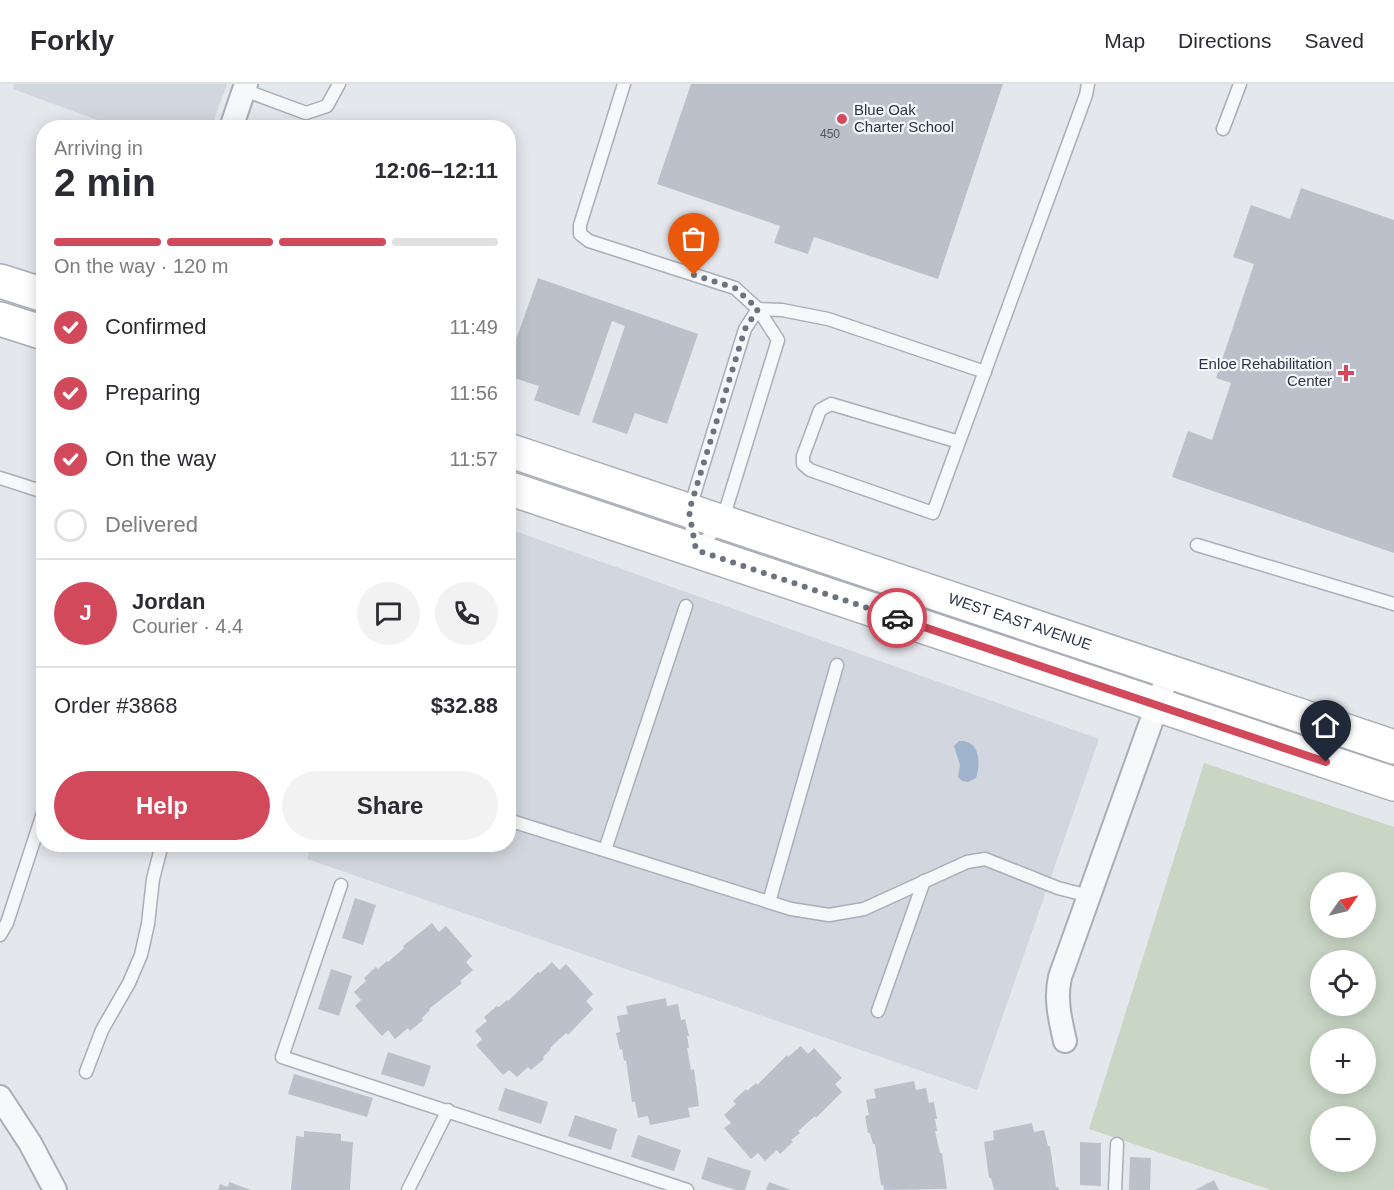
<!DOCTYPE html>
<html lang="en">
<head>
<meta charset="utf-8">
<style>
  :root { --surface:#fff; --page:#f2f2f3; --text:#2b2b33; --muted:#7c7c81; --line:#e1e1e2; --accent:#d1495b }
  body { margin:0; font-family:Helvetica,sans-serif; background:var(--page); color:var(--text); height:100vh; display:flex; flex-direction:column; font-size:22px; white-space:nowrap }
  * { box-sizing:border-box; margin:0 }
  p { font-size:20px; color:var(--muted) }
  .icon { flex:none; width:33px; height:33px; fill:none; stroke:currentColor; stroke-width:2; stroke-linecap:round; stroke-linejoin:round }
  .map { position:relative; flex:1; overflow:hidden }
  .panel { position:absolute; left:36px; top:36px; width:480px; height:732px; display:flex; flex-direction:column; background:var(--surface); border-radius:24px; box-shadow:0 3px 15px #0003 }
  .panel>* { flex:none }
  .needle { width:39px; rotate:56deg }
  .fabs { position:absolute; left:1310px; top:788px; display:grid; gap:12px }
  .fabs a { display:grid; place-items:center; width:66px; height:66px; border-radius:50%; background:var(--surface); box-shadow:0 3px 15px #0003; font-size:30px }
  .pin { position:absolute; display:grid; place-items:center; width:51px; height:51px; color:#fff; margin:-62px -26px; border-radius:50% 50% 50% 0; rotate:-45deg; box-shadow:0 0 6px #0007 }
  .pin .icon { rotate:45deg }
  .courier { position:absolute; display:grid; place-items:center; width:60px; height:60px; margin:-30px; border:4px solid #d1495b; border-radius:50%; background:#fff; color:#222; box-shadow:0 2px 8px #0007 }
  .summary em { font-style:normal; font-weight:800 }
  .summary div { display:flex; flex-direction:column-reverse }
  .summary { display:flex; align-items:center; justify-content:space-between; height:102px; padding:0 18px }
  h1 { font-size:39px; font-weight:800; line-height:45px }
  .bar { display:grid; grid-template-columns:repeat(4,1fr); gap:9px 6px; align-content:center; height:72px; padding:0 18px }
  .bar i { height:8px; border-radius:4px; background:var(--line) }
  .bar .active { background:var(--accent) }
  .bar p { grid-column:span 4 }
  .line { display:flex; align-items:center; gap:15px; padding:0 18px; border-top:2px solid var(--line) }
  .line div { flex:1 }
  .round { display:grid; place-items:center; flex:none; width:63px; height:63px; border-radius:32px; background:var(--page) }
  ol { padding:0 18px; list-style:none }
  li { display:flex; align-items:center; gap:18px; height:66px }
  li p { margin-inline-start:auto }
  li .icon { padding:6px; border-radius:50%; background:var(--accent); color:#fff; stroke-width:4 }
  li:last-child { color:var(--muted) }
  li i { width:33px; height:33px; border:3px solid var(--line); border-radius:50% }
  .action { display:flex; gap:12px; margin-top:auto; padding:12px 18px }
  .action a { flex:1; height:69px; border-radius:36px; background:var(--accent); color:#fff; font-size:24px; font-weight:800; line-height:69px; text-align:center }
  .action a+a { background:var(--page); color:var(--text) }
  header { display:flex; align-items:center; gap:36px; box-sizing:border-box; height:84px; padding:0 30px; background:var(--surface); border-bottom:2px solid var(--line) }
  header strong { font-size:28px }
  nav { display:flex; gap:33px; margin-inline-start:auto; font-size:21px }
  .map>svg:first-child { display:block }
</style>
</head>
<body>
<header>
<strong>Forkly</strong>
<nav><a>Map</a><a>Directions</a><a>Saved</a></nav>
</header>
<div class="map">
<svg width="1394" height="1106" viewBox="0 0 1394 1106">
  <rect width="100%" height="100%" fill="#e4e7ec"/>
  <g fill="#d2d6de">
    <path d="M14 0H227L211 44 116 43 13 5Z"/>
    <path d="M509 445 1099 655 977 1006 307 775 312 761 508 760Z"/>
  </g>
  <path fill="#c9d6c5" fill-rule="evenodd" d="M1204 679 1394 743V1106H1271L1089 1045ZM1320 798H1365V843H1320ZM1320 876H1365V921H1320ZM1320 954H1365V999H1320ZM1320 1032H1365V1077H1320Z"/>
  <path fill="#9fb4cc" d="M959 657C980 656 981 678 976 694L968 698 962 697 958 693 960 681 954 662Z"/>
  <g fill="#bbc0ca">
    <path d="M691 0H1003L938 195 814 153 808 170 774 159 780 142 657 100Z"/>
    <path d="M1301 104 1394 136V469L1172 393 1188 347 1212 356 1231 299 1216 294 1254 180 1233 173 1251 121 1290 135Z"/>
    <path d="M538 194 698 250 667 340 635 329 627 350 592 338 625 242 612 237 579 332 534 316 539 302 508 292V278Z"/>
    <path d="M355 814 376 821 363 861 342 854Z"/>
    <path d="M432 839 439 848 446 842 472 872 466 878 473 886 460 897 462 899 429 925 430 926 422 934 423 936 410 947 408 944 395 955 388 946 382 952 355 922 361 916 354 908 366 897 364 894 376 883 378 885 387 877 388 878 404 864 403 862Z"/>
    <path d="M552 878 559 886 566 880 593 910 586 917 593 925 568 951 566 949 550 964 551 965 543 973 544 975 531 986 528 983 517 993 509 986 503 991 476 961 482 955 475 947 487 937 484 933 497 922 499 923 507 916 508 917 538 888 540 889Z"/>
    <path d="M331 885 352 892 339 932 318 925Z"/>
    <path d="M666 914 667 922 678 920 681 936 685 935 689 952H687L689 964H687L691 986 694 985 699 1022 688 1024 690 1033 650 1041 648 1032 638 1034 635 1018H632L626 976 624 977 622 965 620 966 616 949 620 948 617 932 628 930 626 922Z"/>
    <path d="M801 962 808 970 814 964 842 994 835 1000 842 1008 816 1034 815 1032 798 1047 800 1049 791 1056 793 1058 780 1070 777 1066 765 1077 758 1069 751 1075 724 1044 731 1039 724 1031 736 1020 733 1017 746 1005 747 1007 756 999 757 1001 787 971 788 973Z"/>
    <path d="M388 968 431 982 424 1003 381 990Z"/>
    <path d="M294 990 373 1014 367 1033 288 1010Z"/>
    <path d="M914 997 916 1006 926 1004 929 1019 934 1018 937 1035H935L937 1047H935L940 1069H942L947 1105 884 1106 883 1101H881L875 1060H873L870 1049H868L865 1032 869 1031 866 1016 876 1014 874 1005Z"/>
    <path d="M505 1004 548 1018 541 1040 498 1026Z"/>
    <path d="M575 1031 617 1045 611 1066 568 1052Z"/>
    <path d="M1032 1039 1034 1048 1044 1046 1048 1062H1050L1056 1103H1058L1059 1106H994L991 1094H989L984 1058 994 1056 993 1047Z"/>
    <path d="M304 1047 341 1050V1057L353 1058 350 1106H291L296 1052 304 1053Z"/>
    <path d="M638 1051 681 1066 674 1087 631 1073Z"/>
    <path d="M1080 1058 1101 1059V1102L1080 1101Z"/>
    <path d="M708 1073 751 1087 745 1106H736L701 1095Z"/>
    <path d="M1130 1073 1151 1074 1150 1106H1129Z"/>
    <path d="M1214 1096 1219 1106H1195Z"/>
    <path d="M229 1098 251 1106H218L220 1100 228 1103Z"/>
    <path d="M769 1098 791 1106H766Z"/>
  </g>
  <g fill="none" stroke-linecap="round" stroke-linejoin="round">
    <defs>
      <g id="service">
        <path d="M624 0 580 141V150L589 157 735 204 758 225 778 256 722 438 697 466"/>
        <path d="M244 6 306 29 327 22 339 0"/>
        <path d="M1223 45 1240 0"/>
        <path d="M758 225 782 226 828 235 985 288"/>
        <path d="M959 358 831 320 820 326 803 372V380L810 386 933 429 1086 11 1088 0"/>
        <path d="M0 394 44 408"/>
        <path d="M1197 461 1394 520"/>
        <path d="M695 462 689 427 745 245 758 225"/>
        <path d="M508 736 791 825 829 831 864 825 967 778 985 775 1058 804 1089 812"/>
        <path d="M605 766 686 522"/>
        <path d="M341 801 282 973 687 1106"/>
        <path d="M769 818 837 581"/>
        <path d="M0 851 7 839 44 726"/>
        <path d="M878 927 924 797"/>
        <path d="M86 988 102 946 129 899 141 871 148 840 153 795 162 760"/>
        <path d="M408 1106 448 1026"/>
        <path d="M1115 1106 1117 1060"/>
      </g>
      <g id="minor">
        <path d="M231 44 246 0"/>
        <path d="M1065 957C1060 935 1055 915 1060 893L1169 588"/>
        <path d="M0 1013 30 1059 55 1106"/>
      </g>
      <g id="secondary">
        <path d="M0 197 44 211"/>
        <path d="M0 235 44 249"/>
        <path id="s1" d="M508 366 1394 663"/>
        <path d="M508 404 1394 700"/>
      </g>
    </defs>
    <use href="#service" stroke="#a9aeb7" stroke-width="15"/>
    <use href="#minor" stroke="#a9aeb7" stroke-width="26"/>
    <use href="#secondary" stroke="#a9aeb7" stroke-width="36"/>
    <use href="#service" stroke="#f7f8fa" stroke-width="12"/>
    <use href="#minor" stroke="#f7f8fa" stroke-width="22"/>
    <use href="#secondary" stroke="#fff" stroke-width="33"/>
  </g>
  <g fill="none" stroke-linecap="round" stroke-linejoin="round">
    <path stroke="#6c737f" stroke-width="6" stroke-dasharray="0 10.8" d="M694 191 735 204 758 225 745 245 689 427 696 466 897 534"/>
    <path stroke="#d1495b" stroke-width="8" d="M897 534 1326 678"/>
  </g>
  <g fill="#d1495b" stroke="#f4f6f9" stroke-width="2">
    <circle cx="842" cy="35" r="6"/>
    <path d="M1343 280h6v6h6v6h-6v6h-6v-6h-6v-6h6z"/>
  </g>
  <g text-anchor="middle" stroke-width="4.5" stroke-linejoin="round" paint-order="stroke">
    <g font-size="12" fill="#4f5766">
      <text x="830" y="54">450</text>
    </g>
    <g font-size="15" fill="#2b3445" stroke="#f4f6f9" text-anchor="start">
      <text x="854" y="31">Blue Oak<tspan x="854" dy="17">Charter School</tspan></text>
      <text x="1332" y="285" text-anchor="end">Enloe Rehabilitation<tspan x="1332" dy="17">Center</tspan></text>
    </g>
    <g font-size="15" fill="#2b3445" stroke="#f4f6f9">
      <text dy="5" stroke="none"><textPath href="#s1" startOffset="540">WEST EAST AVENUE</textPath></text>
    </g>
  </g>
</svg>
<div class="fabs">
<a><svg class="needle" viewBox="-14 -14 28 28"><path d="M0-13l5 13h-10z" fill="#e53935"/><path d="M0 13l5-13h-10z" fill="#7c7c81"/></svg></a>
<a><svg class="icon" aria-label="locate" viewBox="0 0 24 24"><circle cx="12" cy="12" r="6"/><path d="M12 2v4M12 18v4M2 12h4M18 12h4"/></svg></a>
<a>+</a>
<a>−</a>
</div>
<div class="pin" style="left:694px;top:191px;background:#ea580c"><svg class="icon" aria-label="bag" viewBox="0 0 24 24"><path d="M5 8h14l-1 12H6zM9 8a3 3 0 0 1 6 0"/></svg></div>
<div class="pin" style="left:1326px;top:678px;background:#1f2937"><svg class="icon" aria-label="home" viewBox="0 0 24 24"><path d="M3 11l9-7 9 7M6 9v11h12V9"/></svg></div>
<div class="courier" style="left:897px;top:534px"><svg class="icon" aria-label="car" viewBox="0 0 24 24"><path d="M5 17H2v-5l4-1 3-4h7l3 4 3 1v5h-3M9 17h6M6 11h13"/><circle cx="7" cy="17" r="2"/><circle cx="17" cy="17" r="2"/></svg></div>
<section class="panel">
<div class="summary"><div><h1>2 min</h1><p>Arriving in</p></div><em>12:06–12:11</em></div>
<div class="bar"><i class="active"></i><i class="active"></i><i class="active"></i><i></i><p>On the way · 120 m</p></div>
<ol>
<li><svg class="icon" aria-label="check" viewBox="0 0 24 24"><path d="M5 12l5 5 9-10"/></svg>Confirmed<p>11:49</p></li>
<li><svg class="icon" aria-label="check" viewBox="0 0 24 24"><path d="M5 12l5 5 9-10"/></svg>Preparing<p>11:56</p></li>
<li><svg class="icon" aria-label="check" viewBox="0 0 24 24"><path d="M5 12l5 5 9-10"/></svg>On the way<p>11:57</p></li>
<li><i></i>Delivered</li>
</ol>
<div class="line" style="height:108px"><b class="round" style="background:var(--accent);color:#fff">J</b><div><b>Jordan</b><p>Courier · 4.4</p></div><a class="round"><svg class="icon" aria-label="chat" viewBox="0 0 24 24"><path d="M4 5h16v11H9l-5 4z"/></svg></a><a class="round"><svg class="icon" aria-label="phone" viewBox="0 0 24 24"><path d="M5 4h4l2 5-3 2q2 4 5 5l2-3 5 2v4C11 20 4 13 5 4z"/></svg></a></div>
<div class="line" style="height:78px"><div>Order #3868</div><b>$32.88</b></div>
<div class="action"><a>Help</a><a>Share</a></div>
</section>
</div>
</body>
</html>
